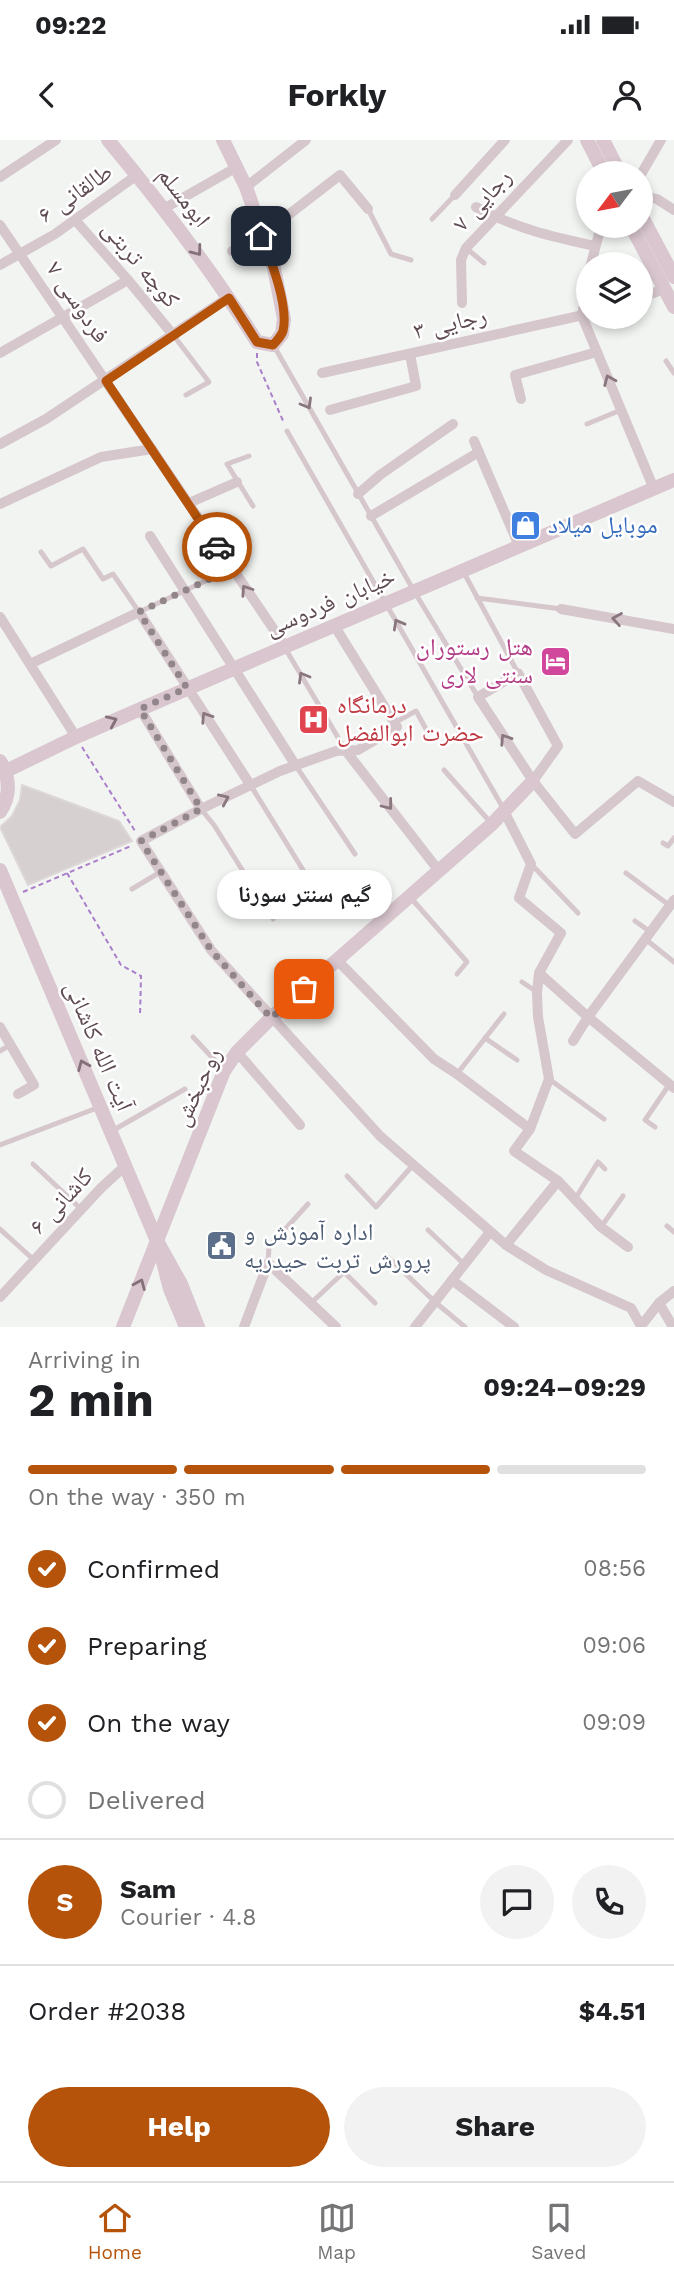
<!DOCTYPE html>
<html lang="en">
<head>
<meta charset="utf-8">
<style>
  :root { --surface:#fff; --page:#f2f2f2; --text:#202124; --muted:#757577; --line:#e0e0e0; --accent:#b45309 }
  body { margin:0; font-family:"Work Sans","Noto Naskh Arabic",sans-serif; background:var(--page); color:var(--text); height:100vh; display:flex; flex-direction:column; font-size:26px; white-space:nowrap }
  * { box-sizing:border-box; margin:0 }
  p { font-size:23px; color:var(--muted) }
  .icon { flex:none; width:38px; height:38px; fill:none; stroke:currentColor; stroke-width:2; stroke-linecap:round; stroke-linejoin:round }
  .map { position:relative; height:1187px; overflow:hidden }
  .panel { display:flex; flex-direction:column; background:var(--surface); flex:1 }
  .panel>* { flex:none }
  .needle { width:46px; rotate:238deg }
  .buttons { position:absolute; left:576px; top:21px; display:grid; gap:14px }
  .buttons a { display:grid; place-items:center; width:77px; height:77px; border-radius:50%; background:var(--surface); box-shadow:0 4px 10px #0003; font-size:35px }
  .pin { position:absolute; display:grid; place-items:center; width:60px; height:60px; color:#fff; margin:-30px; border-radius:14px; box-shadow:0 4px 10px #0006 }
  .courier { position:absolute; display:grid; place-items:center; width:70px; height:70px; margin:-35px; border:5px solid #b45309; border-radius:50%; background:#fff; color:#222; box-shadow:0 2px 9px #0007 }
  .bubble { position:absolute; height:49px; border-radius:24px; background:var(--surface); box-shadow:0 4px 10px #0003; font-size:23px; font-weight:700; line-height:49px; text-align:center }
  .head em { font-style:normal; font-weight:700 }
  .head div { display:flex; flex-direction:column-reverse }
  .head { display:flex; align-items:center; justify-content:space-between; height:119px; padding:0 28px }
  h1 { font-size:46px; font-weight:700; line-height:52px }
  .bar { display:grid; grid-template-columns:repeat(4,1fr); gap:10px 7px; align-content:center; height:84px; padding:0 28px }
  .bar i { height:9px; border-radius:5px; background:var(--line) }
  .bar .active { background:var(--accent) }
  .bar p { grid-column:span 4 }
  .line { display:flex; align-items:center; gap:18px; padding:0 28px; border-top:2px solid var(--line) }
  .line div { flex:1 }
  .round { display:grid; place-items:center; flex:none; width:74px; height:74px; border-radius:37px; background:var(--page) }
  ol { padding:0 28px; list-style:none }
  li { display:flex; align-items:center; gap:21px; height:77px }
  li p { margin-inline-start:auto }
  li .icon { padding:7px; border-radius:50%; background:var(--accent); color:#fff; stroke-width:4 }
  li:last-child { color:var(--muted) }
  li i { width:38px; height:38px; border:4px solid var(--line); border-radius:50% }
  .button { display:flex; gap:14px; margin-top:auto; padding:14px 28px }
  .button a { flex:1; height:80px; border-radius:42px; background:var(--accent); color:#fff; font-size:28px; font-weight:700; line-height:80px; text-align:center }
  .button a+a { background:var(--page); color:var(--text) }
  .status { display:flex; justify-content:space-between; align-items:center; height:49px; padding:0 35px; background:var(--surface); direction:ltr }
  .status svg { height:19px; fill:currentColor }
  header { display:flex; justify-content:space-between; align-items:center; height:91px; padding:0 28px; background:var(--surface); font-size:32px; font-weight:700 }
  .tabs { display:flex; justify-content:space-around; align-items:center; height:98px; border-top:2px solid var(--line); background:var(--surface); font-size:19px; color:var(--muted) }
  .tabs a { display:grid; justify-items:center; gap:4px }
  .tabs .active { color:var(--accent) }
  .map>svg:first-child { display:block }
</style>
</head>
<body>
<div class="status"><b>09:22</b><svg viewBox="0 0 49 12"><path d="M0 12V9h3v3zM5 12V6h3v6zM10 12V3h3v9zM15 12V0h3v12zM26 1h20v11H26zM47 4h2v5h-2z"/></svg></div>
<header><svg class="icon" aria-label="back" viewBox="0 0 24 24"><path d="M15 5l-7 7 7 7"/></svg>Forkly<svg class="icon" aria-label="person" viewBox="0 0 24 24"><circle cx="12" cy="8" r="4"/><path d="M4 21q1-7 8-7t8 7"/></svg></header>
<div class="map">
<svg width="674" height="1187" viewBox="0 0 674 1187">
  <rect width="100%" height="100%" fill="#f2f4f2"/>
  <path fill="#d6d0d1" stroke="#ddd7d8" stroke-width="2" d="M22 645 119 681 132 701 28 745 0 687 12 676 20 660Z"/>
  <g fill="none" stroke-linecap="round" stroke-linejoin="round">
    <g stroke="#aa7eca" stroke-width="2" stroke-dasharray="5 3.5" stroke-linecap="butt">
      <path d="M257 213V222L284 283"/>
      <path d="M82 607 135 691"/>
      <path d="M67 733 121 825 141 836 140 876"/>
      <path d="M23 752 131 706"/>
    </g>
    <g stroke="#d6c7cd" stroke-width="5">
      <path d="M368 69 391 114 411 120"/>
      <path d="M432 79 455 55"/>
      <path d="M466 108 484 123"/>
      <path d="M174 196 209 242 186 255"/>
      <path d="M274 206 414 451 478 557"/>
      <path d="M666 221 674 233"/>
      <path d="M587 284 621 270"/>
      <path d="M287 291 503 668"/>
      <path d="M249 316 227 324 253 366"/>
      <path d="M41 412 51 426 83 409 103 439 113 434 139 472 231 429"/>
      <path d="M463 431 518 533"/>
      <path d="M477 458 561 469"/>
      <path d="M285 508 346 611"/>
      <path d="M394 583 416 571 426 589"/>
      <path d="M296 626 355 714"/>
      <path d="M444 630 491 683"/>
      <path d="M251 646 308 738"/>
      <path d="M201 669 214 685 273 779"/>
      <path d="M663 703 668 706 674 698"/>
      <path d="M532 725 578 773"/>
      <path d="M626 733 669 765"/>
      <path d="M132 749 162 731"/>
      <path d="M411 758 467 822 457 834"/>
      <path d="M635 781 649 791"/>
      <path d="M644 798 674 822"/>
      <path d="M522 842 537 852"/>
      <path d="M193 897 222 928"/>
      <path d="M485 898 517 920"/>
      <path d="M0 911 10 905"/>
      <path d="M457 934 504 874"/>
      <path d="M549 939 604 979"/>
      <path d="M655 987 645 980 669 945"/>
      <path d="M112 991 185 949"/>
      <path d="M0 1005 97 968"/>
      <path d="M33 1024 81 1069"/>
      <path d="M347 1036 376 1067 413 1025"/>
      <path d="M575 1059 598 1022 605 1029"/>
      <path d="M667 1086 674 1092"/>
      <path d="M601 1087 623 1056"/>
      <path d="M0 1089 34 1120"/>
      <path d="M428 1090 464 1124"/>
      <path d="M389 1118 435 1162 465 1187"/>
      <path d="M268 1123 269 1107 308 1064"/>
      <path d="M311 1163 344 1132 375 1163"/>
    </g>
    <g stroke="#d6c7cd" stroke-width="10">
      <path d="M640 36 661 0"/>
      <path d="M0 37 56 0"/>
      <path d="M246 47 306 0"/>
      <path d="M455 55 505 0"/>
      <path d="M640 55 657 59 674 70"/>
      <path d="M476 67C514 88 553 97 595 106"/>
      <path d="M165 68 237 27"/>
      <path d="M76 81 128 140 174 196"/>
      <path d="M0 85 285 506"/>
      <path d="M232 111 261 96 340 35 368 69"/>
      <path d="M591 124 601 86"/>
      <path d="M0 125 55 94 137 35"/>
      <path d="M588 143 582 176 654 349"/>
      <path d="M640 158 664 149"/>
      <path d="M462 163 461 120 466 108 568 0"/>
      <path d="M0 213 128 140"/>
      <path d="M322 233 588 174"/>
      <path d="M521 259 515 235 597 212"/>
      <path d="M330 270 416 246 410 214"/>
      <path d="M474 301 519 406"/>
      <path d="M0 304 46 279 229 157"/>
      <path d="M358 354 380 335 453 284"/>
      <path d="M189 363 237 342"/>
      <path d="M0 364 101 317 152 309"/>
      <path d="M371 376 479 312"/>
      <path d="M150 396 296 626"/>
      <path d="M561 469 674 489"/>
      <path d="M0 477 76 597"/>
      <path d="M334 485 397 587 358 610 336 611 280 631 201 669 141 701 211 810 380 996 506 1105 546 1130 631 1168 641 1186 659 1163 674 1151"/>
      <path d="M30 524 139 472 251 646"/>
      <path d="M140 569 201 669"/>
      <path d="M346 611 439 731"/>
      <path d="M533 641 558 606 518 533 478 557 533 641 575 694 638 641 674 662"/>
      <path d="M504 671 531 724 519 758 561 793 539 833 537 853 538 877 549 939 530 989 514 1011 558 1041 506 1105"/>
      <path d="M337 820 434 919 457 934 530 989"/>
      <path d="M539 833 588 877 674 760"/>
      <path d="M0 887 34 945 18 954"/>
      <path d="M573 901 588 877 674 948"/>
      <path d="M237 912 300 985"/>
      <path d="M558 1041 601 1087 628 1107"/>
      <path d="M452 1140 514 1187"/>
      <path d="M0 1157 101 1048 125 1026"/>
      <path d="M659 1163 673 1187"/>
      <path d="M244 1187 268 1123 336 1187"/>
      <path d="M415 1187 490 1092"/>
    </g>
    <g stroke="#d9c6ce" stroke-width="14">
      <path d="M108 0C162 65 212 130 257 202L273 205 282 194 284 179 274 128 246 47 223 0"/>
      <path d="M587 0 604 33"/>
      <path d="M603 0 620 33"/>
      <path d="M640 73 674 137"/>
      <path d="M631 86 674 167"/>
      <path d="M0 621C10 638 11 655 0 672"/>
      <path d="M6 631 76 597 233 529 674 340"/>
      <path d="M0 730 157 1101 181 1144 198 1187"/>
      <path d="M163 1122 170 1149 186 1187"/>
      <path d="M123 1187 224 931 237 912 271 878 492 684 533 641"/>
    </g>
  </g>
  <defs><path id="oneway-chevron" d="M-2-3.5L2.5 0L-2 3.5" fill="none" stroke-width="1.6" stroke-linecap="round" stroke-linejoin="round" transform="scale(1.75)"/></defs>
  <g stroke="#847079">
    <use href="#oneway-chevron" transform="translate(197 111) rotate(53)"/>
    <use href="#oneway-chevron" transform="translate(112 581) rotate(-24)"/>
    <use href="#oneway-chevron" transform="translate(83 925) rotate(-113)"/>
    <use href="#oneway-chevron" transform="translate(140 1144) rotate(-67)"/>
  </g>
  <g stroke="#89767e">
    <use href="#oneway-chevron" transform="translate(609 240) rotate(-113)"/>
    <use href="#oneway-chevron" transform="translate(307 264) rotate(60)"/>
    <use href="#oneway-chevron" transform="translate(246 450) rotate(-124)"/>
    <use href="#oneway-chevron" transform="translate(617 479) rotate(-170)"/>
    <use href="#oneway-chevron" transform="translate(398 484) rotate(-119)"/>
    <use href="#oneway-chevron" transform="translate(303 537) rotate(-120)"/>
    <use href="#oneway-chevron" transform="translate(206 577) rotate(-123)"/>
    <use href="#oneway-chevron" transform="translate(505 599) rotate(-123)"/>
    <use href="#oneway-chevron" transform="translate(224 659) rotate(-24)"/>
    <use href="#oneway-chevron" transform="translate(388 665) rotate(52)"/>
  </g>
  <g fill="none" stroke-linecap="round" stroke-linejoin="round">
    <path stroke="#92868b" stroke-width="7" stroke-dasharray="0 12.6" d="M217 407 231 429 139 472 187 548 140 569 201 669 141 701 211 810 271 878 304 849"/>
    <path stroke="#b45309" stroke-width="9" d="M217 407 106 241 229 158 257 202 273 205C277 200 281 197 283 191 289 167 271 119 261 96"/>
  </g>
  <defs>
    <symbol id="shop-square" viewBox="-11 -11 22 22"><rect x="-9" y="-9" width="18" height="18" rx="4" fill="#3f7fe0" stroke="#fff"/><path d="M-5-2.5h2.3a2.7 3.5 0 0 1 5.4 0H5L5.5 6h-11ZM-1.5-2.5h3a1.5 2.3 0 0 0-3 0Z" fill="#fff"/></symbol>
    <symbol id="hotel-square" viewBox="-11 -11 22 22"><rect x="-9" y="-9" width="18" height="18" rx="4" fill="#d1479c" stroke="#fff"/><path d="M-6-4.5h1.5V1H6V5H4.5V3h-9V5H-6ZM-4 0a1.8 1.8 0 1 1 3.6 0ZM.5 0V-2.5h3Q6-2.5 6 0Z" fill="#fff"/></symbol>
    <symbol id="hospital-square" viewBox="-11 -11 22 22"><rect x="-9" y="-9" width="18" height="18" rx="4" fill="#e0444e" stroke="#fff"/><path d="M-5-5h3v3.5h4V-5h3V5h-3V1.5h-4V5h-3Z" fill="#fff"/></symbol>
    <symbol id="civic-square" viewBox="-11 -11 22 22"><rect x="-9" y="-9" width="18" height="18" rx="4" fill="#5c6f8a" stroke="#fff"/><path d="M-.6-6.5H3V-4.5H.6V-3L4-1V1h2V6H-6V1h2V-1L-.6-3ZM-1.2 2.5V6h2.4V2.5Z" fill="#fff"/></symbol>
  </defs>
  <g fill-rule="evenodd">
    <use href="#shop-square" x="508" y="368" width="35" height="35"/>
    <use href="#hotel-square" x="538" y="504" width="35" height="35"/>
    <use href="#hospital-square" x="296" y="562" width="35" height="35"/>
    <use href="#civic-square" x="204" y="1088" width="35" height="35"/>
  </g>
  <g text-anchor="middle" stroke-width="5" stroke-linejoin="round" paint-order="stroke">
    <g font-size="24" fill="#5f4b54" stroke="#fff">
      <text transform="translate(75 53) rotate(-35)" y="8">طالقانی ۶</text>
      <text transform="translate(184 57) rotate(52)" y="8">ابومسلم</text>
      <text transform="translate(482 60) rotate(-48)" y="8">رجایی ۷</text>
      <text transform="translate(141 124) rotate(50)" y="8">کوچه تربتی</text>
      <text transform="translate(78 162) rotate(56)" y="8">فردوسی ۷</text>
      <text transform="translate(450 183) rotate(-13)" y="8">رجایی ۳</text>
      <text transform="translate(330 462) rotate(-23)" y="8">خیابان فردوسی</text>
      <text transform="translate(99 906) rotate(67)" y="8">آیت الله کاشانی</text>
      <text transform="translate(197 947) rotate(-65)" y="8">روحبخش</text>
      <text transform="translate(61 1061) rotate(-47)" y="8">کاشانی ۶</text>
    </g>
    <g font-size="24" fill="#366cbe" stroke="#fff" text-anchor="start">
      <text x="548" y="393">موبایل میلاد</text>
    </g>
    <g font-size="24" fill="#b23c85" stroke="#fff" text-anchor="end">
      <text x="533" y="515">هتل رستوران<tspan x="533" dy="28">سنتی لاری</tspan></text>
    </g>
    <g font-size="24" fill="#be3a42" stroke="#fff" text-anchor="start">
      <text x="337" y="573">درمانگاه<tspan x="337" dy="28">حضرت ابوالفضل</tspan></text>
    </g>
    <g font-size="24" fill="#4e5e75" stroke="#fff" text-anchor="start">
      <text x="244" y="1100">اداره آموزش و<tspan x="244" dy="28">پرورش تربت حیدریه</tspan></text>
    </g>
  </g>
</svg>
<div class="buttons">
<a><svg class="needle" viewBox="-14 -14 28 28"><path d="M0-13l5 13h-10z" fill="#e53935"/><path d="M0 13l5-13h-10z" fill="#757577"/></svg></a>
<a><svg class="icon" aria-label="layers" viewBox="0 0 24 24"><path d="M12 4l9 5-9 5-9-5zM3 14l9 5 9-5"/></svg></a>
</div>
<div class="pin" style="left:304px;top:849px;background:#ea580c"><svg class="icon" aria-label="bag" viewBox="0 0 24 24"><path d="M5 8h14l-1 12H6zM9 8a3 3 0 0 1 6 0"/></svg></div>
<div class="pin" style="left:261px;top:96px;background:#1f2937"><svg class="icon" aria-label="home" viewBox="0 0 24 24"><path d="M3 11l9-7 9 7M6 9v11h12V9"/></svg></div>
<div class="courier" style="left:217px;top:407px"><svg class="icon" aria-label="car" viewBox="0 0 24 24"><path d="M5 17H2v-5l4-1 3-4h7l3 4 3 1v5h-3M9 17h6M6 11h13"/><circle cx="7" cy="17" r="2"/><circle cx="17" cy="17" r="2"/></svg></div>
<div class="bubble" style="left:217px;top:730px;width:175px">گیم سنتر سورنا</div>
</div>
<section class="panel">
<div class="head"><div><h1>2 min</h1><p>Arriving in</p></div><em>09:24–09:29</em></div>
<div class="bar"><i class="active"></i><i class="active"></i><i class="active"></i><i></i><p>On the way · 350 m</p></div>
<ol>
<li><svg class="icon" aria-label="check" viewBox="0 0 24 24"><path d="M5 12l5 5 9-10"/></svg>Confirmed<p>08:56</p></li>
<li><svg class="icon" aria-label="check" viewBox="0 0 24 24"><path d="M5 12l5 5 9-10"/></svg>Preparing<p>09:06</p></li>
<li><svg class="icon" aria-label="check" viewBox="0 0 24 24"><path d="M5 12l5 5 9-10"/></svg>On the way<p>09:09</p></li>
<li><i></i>Delivered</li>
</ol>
<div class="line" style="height:126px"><b class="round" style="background:var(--accent);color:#fff">S</b><div><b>Sam</b><p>Courier · 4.8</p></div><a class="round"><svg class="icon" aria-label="chat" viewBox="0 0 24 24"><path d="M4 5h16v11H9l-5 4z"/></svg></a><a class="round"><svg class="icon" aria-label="phone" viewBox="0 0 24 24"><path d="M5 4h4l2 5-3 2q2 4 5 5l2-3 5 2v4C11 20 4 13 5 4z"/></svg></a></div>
<div class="line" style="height:91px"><div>Order #2038</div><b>$4.51</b></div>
<div class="button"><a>Help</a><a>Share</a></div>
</section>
<nav class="tabs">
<a class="active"><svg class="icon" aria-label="home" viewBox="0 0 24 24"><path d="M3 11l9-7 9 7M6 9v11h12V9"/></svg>Home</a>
<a><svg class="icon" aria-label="map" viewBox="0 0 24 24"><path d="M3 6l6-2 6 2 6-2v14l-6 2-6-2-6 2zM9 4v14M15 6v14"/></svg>Map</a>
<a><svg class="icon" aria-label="saved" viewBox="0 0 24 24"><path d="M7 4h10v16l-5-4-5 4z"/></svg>Saved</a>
</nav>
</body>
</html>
